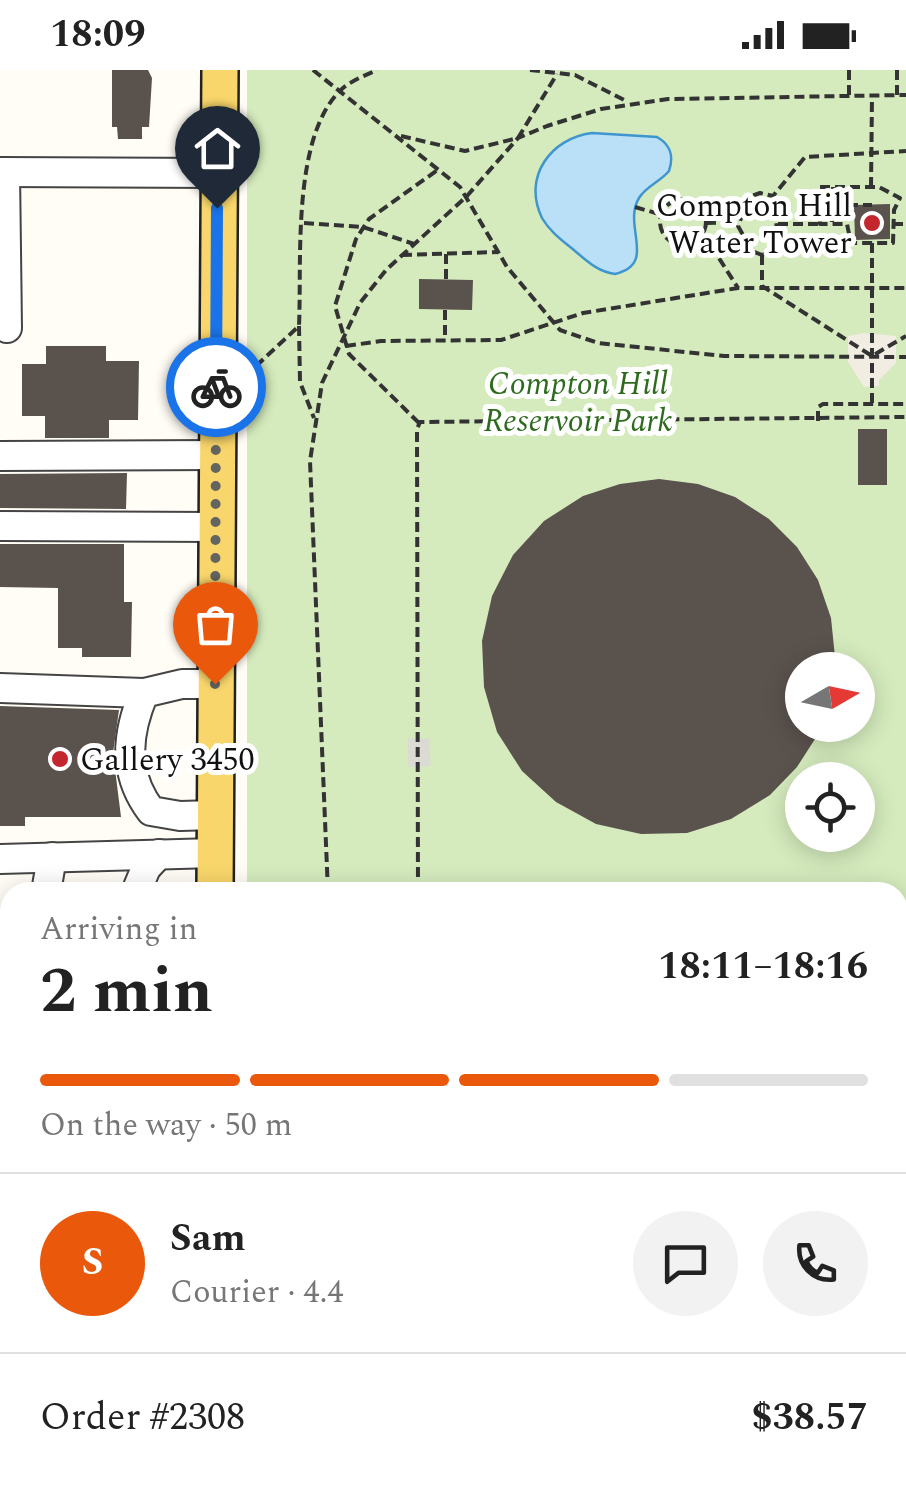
<!DOCTYPE html>
<html lang="en">
<head>
<meta charset="utf-8">
<style>
  :root { --surface:#fff; --page:#f2f2f2; --text:#222; --muted:#767676; --line:#e0e0e0; --accent:#ea580c }
  body { margin:0; font-family:Spectral,serif; background:var(--page); color:var(--text); height:100vh; display:flex; flex-direction:column; font-size:38px; white-space:nowrap }
  * { box-sizing:border-box; margin:0 }
  p { font-size:32px; color:var(--muted) }
  .icon { flex:none; width:55px; height:55px; fill:none; stroke:currentColor; stroke-width:2; stroke-linecap:round; stroke-linejoin:round }
  .map { position:relative; flex:1; overflow:hidden }
  .sheet { position:absolute; left:0px; top:812px; width:908px; height:622px; display:flex; flex-direction:column; background:var(--surface); border-radius:30px 30px 0 0; box-shadow:0 5px 25px #0003 }
  .sheet>* { flex:none }
  .needle { width:65px; rotate:81deg }
  .controls { position:absolute; left:785px; top:582px; display:grid; gap:20px }
  .controls a { display:grid; place-items:center; width:90px; height:90px; border-radius:50%; background:var(--surface); box-shadow:0 5px 25px #0003; font-size:50px }
  .pin { position:absolute; display:grid; place-items:center; width:85px; height:85px; color:#fff; margin:-102px -42px; border-radius:50% 50% 50% 0; rotate:-45deg; box-shadow:0 0 10px #0007 }
  .pin .icon { rotate:45deg }
  .courier { position:absolute; display:grid; place-items:center; width:100px; height:100px; margin:-50px; border:8px solid #1a73e8; border-radius:50%; background:#fff; color:#222; box-shadow:0 2px 12px #0007 }
  .head em { font-style:normal; font-weight:700 }
  .head div { display:flex; flex-direction:column-reverse }
  .head { display:flex; align-items:center; justify-content:space-between; height:170px; padding:0 40px }
  h1 { font-size:65px; font-weight:700; line-height:75px }
  .bar { display:grid; grid-template-columns:repeat(4,1fr); gap:15px 10px; align-content:center; height:120px; padding:0 40px }
  .bar i { height:12px; border-radius:8px; background:var(--line) }
  .bar .selected { background:var(--accent) }
  .bar p { grid-column:span 4 }
  .line { display:flex; align-items:center; gap:25px; padding:0 40px; border-top:2px solid var(--line) }
  .line div { flex:1 }
  .round { display:grid; place-items:center; flex:none; width:105px; height:105px; border-radius:52px; background:var(--page) }
  .status { display:flex; justify-content:space-between; align-items:center; height:70px; padding:0 50px; background:var(--surface); direction:ltr }
  .status svg { height:28px; fill:currentColor }
  .map>svg:first-child { display:block }
</style>
</head>
<body>
<div class="status"><b>18:09</b><svg viewBox="0 0 49 12"><path d="M0 12V9h3v3zM5 12V6h3v6zM10 12V3h3v9zM15 12V0h3v12zM26 1h20v11H26zM47 4h2v5h-2z"/></svg></div>
<div class="map">
<svg width="906" height="1433" viewBox="0 0 906 1433">
  <rect width="100%" height="100%" fill="#fffdf5"/>
  <path fill="#d5ebbd" fill-rule="evenodd" d="M247 0H906V1320H898V822H247ZM802 600H858V655H802ZM802 710H858V765H802Z"/>
  <path fill="#f1ede2" d="M864 263 896 266V293L879 310V316L864 317 848 292V266Z"/>
  <path fill="#b9e0f7" stroke="#3f96cf" stroke-width="2.5" d="M592 63 657 67C671 75 674 86 669 101 660 112 646 116 639 128 622 156 658 194 615 204 598 202 587 191 575 181 563 171 550 162 542 148 522 107 551 68 592 63Z"/>
  <g fill="#5a524d">
    <path d="M112 0H148L152 8 149 57H142V69H118L117 57H112Z"/>
    <path d="M890 134V169L855 170 854 135Z"/>
    <path d="M419 209 473 210 472 240 419 239Z"/>
    <path d="M46 276H106V291H139L138 350H109V368H45V346H22V294H46Z"/>
    <rect x="858" y="359" width="29" height="56"/>
    <path d="M127 403 126 439 0 438V404Z"/>
    <path d="M659 409 698 414 735 427 769 449 797 477 818 510 831 548 835 587 834 600H802V655H824L797 697 770 725 731 749 687 763 641 764 596 754 556 732 522 701 497 662 484 617 482 571 492 526 513 485 544 451 583 426 620 414Z"/>
    <path d="M0 474H124V532H132L131 587H82V578H58V518L0 517Z"/>
    <path d="M0 636 119 640 113 683 121 747H25V756H0Z"/>
  </g>
  <g fill="none" stroke-linecap="round" stroke-linejoin="round">
    <path stroke="#dbdad3" stroke-width="28" stroke-dasharray="28 14" stroke-linecap="butt" d="M408 683 430 682"/>
    <defs>
      <g id="minor">
        <path d="M0 102 218 103"/>
        <path d="M5 102 7 258"/>
        <path d="M0 386 215 385"/>
        <path d="M0 456 215 457"/>
        <path d="M0 618 144 623"/>
        <path d="M215 745 180 746 151 741C123 704 126 665 144 623L182 614H215"/>
        <path d="M0 789 215 783"/>
        <path d="M46 822 52 787"/>
        <path d="M136 822 146 798 159 784"/>
        <path d="M898 1339H906"/>
        <path d="M0 1348H10"/>
        <path d="M404 1425V1433"/>
        <path d="M112 1433V1425"/>
      </g>
      <g id="major">
        <path d="M215 822 220 0"/>
        <path d="M219 1425V1433"/>
      </g>
    </defs>
    <use href="#minor" stroke="#444" stroke-width="32"/>
    <use href="#major" stroke="#222" stroke-width="40"/>
    <g stroke="#333" stroke-width="4" stroke-dasharray="10 5" stroke-linecap="butt">
      <path d="M313 0 460 117 507 197 560 260 598 273 724 286 906 287"/>
      <path d="M530 0 575 5 628 32"/>
      <path d="M849 25V0"/>
      <path d="M897 25V0"/>
      <path d="M401 66 465 81 518 68 557 4"/>
      <path d="M820 117H879L900 128 894 140 893 173H851L847 154H820Z"/>
      <path d="M871 117 872 27"/>
      <circle cx="683" cy="152" r="23"/>
      <path d="M833 135H872"/>
      <path d="M635 137 659 144"/>
      <path d="M832 152 833 117"/>
      <path d="M304 153 363 157 414 174"/>
      <path d="M706 153 736 152"/>
      <path d="M778 154H818"/>
      <path d="M893 154H906"/>
      <path d="M703 163 738 218"/>
      <path d="M872 173V334"/>
      <path d="M446 184V210"/>
      <path d="M402 185 498 182"/>
      <path d="M762 185 752 181 738 156 749 127 760 123 773 126 805 87 906 81"/>
      <path d="M762 185V216L872 286 906 266"/>
      <path d="M762 185 772 181 778 168 773 126"/>
      <path d="M445 240V270"/>
      <path d="M299 256 300 312 314 348"/>
      <path d="M346 276 381 271 501 270 583 243 738 218H906"/>
      <path d="M256 296 299 256C302 190 291 64 343 18 353 10 366 5 377 0"/>
      <path d="M818 351V337L823 334H906"/>
      <path d="M419 353 349 284 335 236 356 169 369 149 439 99"/>
      <path d="M328 822 310 391 322 313 360 233 386 200 467 126 518 68 547 56 601 39 668 29 906 25"/>
      <path d="M418 822 417 359 420 352 906 347"/>
      <path d="M898 910H906"/>
      <path d="M898 1073 906 1083"/>
      <path d="M898 1178 906 1177"/>
    </g>
    <use href="#minor" stroke="#fff" stroke-width="28"/>
    <use href="#major" stroke="#f9d66b" stroke-width="35"/>
  </g>
  <g fill="none" stroke-linecap="round" stroke-linejoin="round">
    <path stroke="#646461" stroke-width="10" stroke-dasharray="0 18" d="M215 614 216 317"/>
    <path stroke="#1a73e8" stroke-width="12" d="M216 317 217 138"/>
  </g>
  <g fill="#c4262e" stroke="#fff" stroke-width="4">
    <circle cx="872" cy="153" r="10"/>
    <circle cx="60" cy="689" r="10"/>
  </g>
  <g text-anchor="middle" stroke-width="10" stroke-linejoin="round" paint-order="stroke">
    <g font-size="32" fill="#111" stroke="#fff" text-anchor="end">
      <text x="852" y="146">Compton Hill<tspan x="852" dy="37">Water Tower</tspan></text>
      <text x="80" y="700" text-anchor="start">Gallery 3450</text>
    </g>
    <g font-size="32" font-style="italic" fill="#2f6b1f" stroke="#fff">
      <text x="578" y="324">Compton Hill<tspan x="578" dy="37">Reservoir Park</tspan></text>
    </g>
  </g>
</svg>
<div class="controls">
<a><svg class="needle" viewBox="-14 -14 28 28"><path d="M0-13l5 13h-10z" fill="#e53935"/><path d="M0 13l5-13h-10z" fill="#767676"/></svg></a>
<a><svg class="icon" aria-label="locate" viewBox="0 0 24 24"><circle cx="12" cy="12" r="6"/><path d="M12 2v4M12 18v4M2 12h4M18 12h4"/></svg></a>
</div>
<div class="pin" style="left:215px;top:614px;background:#ea580c"><svg class="icon" aria-label="bag" viewBox="0 0 24 24"><path d="M5 8h14l-1 12H6zM9 8a3 3 0 0 1 6 0"/></svg></div>
<div class="pin" style="left:217px;top:138px;background:#1f2937"><svg class="icon" aria-label="home" viewBox="0 0 24 24"><path d="M3 11l9-7 9 7M6 9v11h12V9"/></svg></div>
<div class="courier" style="left:216px;top:317px"><svg class="icon" aria-label="bike" viewBox="0 0 24 24"><circle cx="6" cy="16" r="4"/><circle cx="18" cy="16" r="4"/><path d="M6 16l4-8h5l3 8M10 8l3 8H6M13 5h3"/></svg></div>
<section class="sheet">
<div class="head"><div><h1>2 min</h1><p>Arriving in</p></div><em>18:11–18:16</em></div>
<div class="bar"><i class="selected"></i><i class="selected"></i><i class="selected"></i><i></i><p>On the way · 50 m</p></div>
<div class="line" style="height:180px"><b class="round" style="background:var(--accent);color:#fff">S</b><div><b>Sam</b><p>Courier · 4.4</p></div><a class="round"><svg class="icon" aria-label="chat" viewBox="0 0 24 24"><path d="M4 5h16v11H9l-5 4z"/></svg></a><a class="round"><svg class="icon" aria-label="phone" viewBox="0 0 24 24"><path d="M5 4h4l2 5-3 2q2 4 5 5l2-3 5 2v4C11 20 4 13 5 4z"/></svg></a></div>
<div class="line" style="height:130px"><div>Order #2308</div><b>$38.57</b></div>
</section>
</div>
</body>
</html>
